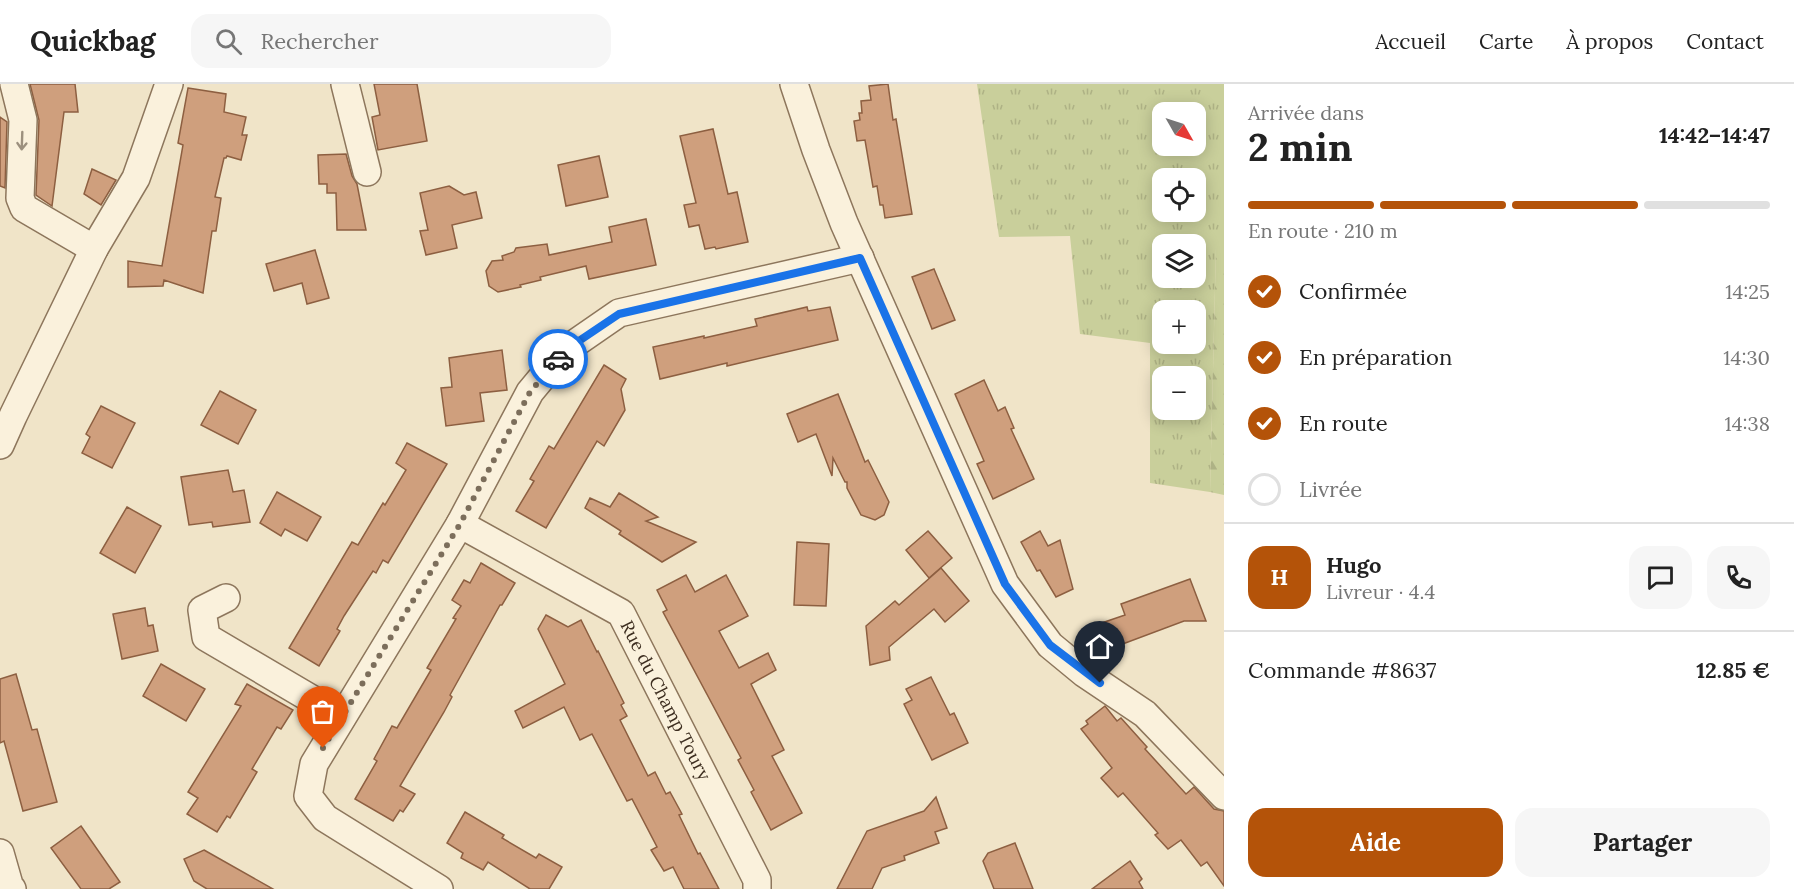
<!DOCTYPE html>
<html lang="fr">
<head>
<meta charset="utf-8">
<style>
  :root { --surface:#fff; --page:#f6f6f6; --text:#222; --muted:#767676; --line:#e0e0e0; --accent:#b45309 }
  body { margin:0; font-family:Lora,serif; background:var(--page); color:var(--text); height:100vh; display:flex; flex-direction:column; font-size:22px; white-space:nowrap }
  * { box-sizing:border-box; margin:0 }
  p { font-size:20px; color:var(--muted) }
  .icon { flex:none; width:33px; height:33px; fill:none; stroke:currentColor; stroke-width:2; stroke-linecap:round; stroke-linejoin:round }
  .map { position:relative; flex:1; overflow:hidden }
  .panel { display:flex; flex-direction:column; background:var(--surface); width:570px }
  .panel>* { flex:none }
  .needle { width:39px; rotate:129deg }
  .tools { position:absolute; left:1152px; top:18px; display:grid; gap:12px }
  .tools a { display:grid; place-items:center; width:54px; height:54px; border-radius:12px; background:var(--surface); box-shadow:0 3px 15px #0003; font-size:30px }
  .pin { position:absolute; display:grid; place-items:center; width:51px; height:51px; color:#fff; margin:-62px -26px; border-radius:50% 50% 50% 0; rotate:-45deg; box-shadow:0 0 6px #0007 }
  .pin .icon { rotate:45deg }
  .courier { position:absolute; display:grid; place-items:center; width:60px; height:60px; margin:-30px; border:4px solid #1a73e8; border-radius:50%; background:#fff; color:#222; box-shadow:0 2px 8px #0007 }
  .headline em { font-style:normal; font-weight:700 }
  .headline div { display:flex; flex-direction:column-reverse }
  .headline { display:flex; align-items:center; justify-content:space-between; height:102px; padding:0 24px }
  h1 { font-size:39px; font-weight:700; line-height:45px }
  .bar { display:grid; grid-template-columns:repeat(4,1fr); gap:9px 6px; align-content:center; height:72px; padding:0 24px }
  .bar i { height:8px; border-radius:4px; background:var(--line) }
  .bar .on { background:var(--accent) }
  .bar p { grid-column:span 4 }
  .line { display:flex; align-items:center; gap:15px; padding:0 24px; border-top:2px solid var(--line) }
  .line div { flex:1 }
  .round { display:grid; place-items:center; flex:none; width:63px; height:63px; border-radius:18px; background:var(--page) }
  ol { padding:0 24px; list-style:none }
  li { display:flex; align-items:center; gap:18px; height:66px }
  li p { margin-inline-start:auto }
  li .icon { padding:6px; border-radius:50%; background:var(--accent); color:#fff; stroke-width:4 }
  li:last-child { color:var(--muted) }
  li i { width:33px; height:33px; border:3px solid var(--line); border-radius:50% }
  .cta { display:flex; gap:12px; margin-top:auto; padding:12px 24px }
  .cta a { flex:1; height:69px; border-radius:18px; background:var(--accent); color:#fff; font-size:24px; font-weight:700; line-height:69px; text-align:center }
  .cta a+a { background:var(--page); color:var(--text) }
  header { display:flex; align-items:center; gap:36px; box-sizing:border-box; height:84px; padding:0 30px; background:var(--surface); border-bottom:2px solid var(--line) }
  header strong { font-size:28px }
  nav { display:flex; gap:33px; margin-inline-start:auto; font-size:21px }
  .search { width:420px; height:54px; background:var(--page); display:flex; align-items:center; gap:15px; box-sizing:border-box; padding:0 21px; border-radius:18px; color:var(--muted); font-size:22px }
  main { display:flex; flex:1; min-height:0 }
  .map>svg:first-child { display:block }
</style>
</head>
<body>
<header>
<strong>Quickbag</strong>
<div class="search"><svg class="icon" aria-label="search" viewBox="0 0 24 24"><circle cx="10" cy="10" r="6"/><path d="M15 15l6 6"/></svg>Rechercher</div>
<nav><a>Accueil</a><a>Carte</a><a>À propos</a><a>Contact</a></nav>
</header>
<main>
<div class="map">
<svg width="1224" height="805" viewBox="0 0 1224 805">
  <defs>
    <pattern id="grass-tufts" width="24" height="20" patternUnits="userSpaceOnUse" patternTransform="scale(1.5)"><rect width="24" height="20" fill="#c9cf9b"/><path d="M3 7l-1-3M5 7V3M7 7l1-3M15 17l-1-3M17 17v-4M19 17l1-3" fill="none" stroke="#aeb285"/></pattern>
    <pattern id="forest-firs" width="22" height="20" patternUnits="userSpaceOnUse" patternTransform="scale(1.5)"><rect width="22" height="20" fill="#c9cf9b"/><path d="M5 1l3.5 6h-7zM16 11l3.5 6h-7z" fill="#aeb285"/></pattern>
  </defs>
  <rect width="100%" height="100%" fill="#f0e4c8"/>
  <path fill="url(#grass-tufts)" fill-rule="evenodd" d="M977 0H1224V164H1216L1210 408 1150 399V259L1080 250 1070 152 999 153ZM1162 28H1196V62H1162ZM1162 94H1196V128H1162ZM1162 160H1196V194H1162ZM1162 226H1196V260H1162ZM1162 292H1196V326H1162Z"/>
  <path fill="url(#forest-firs)" d="M1216 164H1224V411L1210 408Z"/>
  <g fill="#cf9f7d" stroke="#8d5f41" stroke-width="1.5">
    <path d="M30 0H75L78 28H64L52 122 36 111 39 36Z"/>
    <path d="M374 0H417L427 57 378 66 372 33 380 31Z"/>
    <path d="M888 0 893 36 896 35 912 130 885 134 883 121H880L877 102 873 103 865 56 857 57 854 37 860 36 859 29H862L861 17 871 16 869 2Z"/>
    <path d="M188 4 226 10 224 28 246 33 242 51H247L241 76 227 72 226 74H224L215 113 221 114 216 147H212L203 209 164 196 163 202 128 203V177L162 182 183 61 178 59Z"/>
    <path d="M0 33 7 38 5 104 0 102Z"/>
    <path d="M713 45 728 110 737 108 748 158 716 165 715 163 705 165 699 141 689 143 684 121 696 119 680 52Z"/>
    <path d="M346 70 352 92 357 100 366 146H337L336 109H327V100H319L318 71Z"/>
    <path d="M599 72 608 113 566 122 558 81Z"/>
    <path d="M92 85 116 96 101 121 84 110Z"/>
    <path d="M449 102 464 111 476 108 482 134 452 141 457 164 426 171 420 147 428 146 420 109Z"/>
    <path d="M646 135 656 181 589 195 586 182 540 193 541 196 520 201 521 203 498 208 489 202 486 187 492 177 503 176 502 172 514 168 516 164 547 160 549 171 612 158 609 143Z"/>
    <path d="M315 166 329 214 307 220 302 199 274 207 266 180Z"/>
    <path d="M934 185 955 236 932 245 912 193Z"/>
    <path d="M807 223 808 227 830 223 838 256 727 282V279L660 295 653 263 704 252V254L757 242 755 235Z"/>
    <path d="M502 266 507 306 480 309 484 337 446 342 441 304 452 303 449 274Z"/>
    <path d="M604 281 626 295 621 305 625 326 604 362 597 357 546 444 516 427 534 397 530 395 549 362 554 365Z"/>
    <path d="M984 296 998 327 1005 323 1014 344 1011 345 1034 395 993 415 977 380 984 377 955 310Z"/>
    <path d="M220 307 256 326 238 360 201 341Z"/>
    <path d="M838 310 865 378 868 376 889 418 884 431 875 436 861 431 847 404V398H845L833 374 832 392 816 350 798 358 787 330Z"/>
    <path d="M101 322 135 339 112 384 82 369 90 353 86 350Z"/>
    <path d="M407 359 447 380 388 479 383 476 376 489 373 487 344 532 337 545 340 547 319 582 289 564 352 458 358 461 383 419 385 421 406 386 396 379Z"/>
    <path d="M228 386 233 408 244 406 250 438 213 443 212 438 189 441 181 393Z"/>
    <path d="M277 408 321 433 307 457 285 445 281 452 260 439Z"/>
    <path d="M619 409 658 433 646 437 696 458 662 478 619 450 621 447 585 424 590 414 610 423Z"/>
    <path d="M127 423 161 442 135 489 100 469Z"/>
    <path d="M928 447 952 474 929 494 906 466Z"/>
    <path d="M1040 447 1048 462 1060 456 1073 505 1056 513 1040 486 1037 487 1021 458Z"/>
    <path d="M797 458 829 460 826 522 794 521Z"/>
    <path d="M481 479 515 499 502 521H500L450 611 452 613 444 628 400 702 415 710 403 728 400 726 393 737 355 715 377 677 374 675 392 642 397 644 431 586 427 584 456 535 453 534 461 522 452 516 464 496 470 499Z"/>
    <path d="M941 484 969 517 945 538 934 525 889 563 890 576 870 581 866 542 895 517 899 521Z"/>
    <path d="M686 491 695 508 726 491 748 532 719 547 739 584 768 569 776 586 751 600 784 666 772 672 802 729 771 746 751 708 754 706 738 676 741 674 663 528 667 526 657 506Z"/>
    <path d="M1190 495 1206 537H1184L1112 564 1110 558 1094 564 1087 544 1125 531 1121 520Z"/>
    <path d="M145 524 148 542 153 541 158 567 122 575 113 530Z"/>
    <path d="M546 531 568 543 581 536 597 568 598 567 624 619 621 621 627 632 620 636 648 692 655 688 666 710 670 708 682 730 679 731 698 770 700 769 719 805H684L673 783 664 787 651 766 657 763 632 715 627 717 592 650 580 656 564 623 523 644 515 627 565 600 538 545Z"/>
    <path d="M161 580 205 605 186 637 143 612Z"/>
    <path d="M16 590 32 646 37 645 57 718 23 727 4 657 0 659V595Z"/>
    <path d="M931 593 950 631 954 629 968 659 932 676 904 620 912 616 906 605Z"/>
    <path d="M247 600 293 626 281 645 277 643 252 685 257 688 230 734 227 732 217 748 187 730 198 714 188 708 241 622 235 620Z"/>
    <path d="M1105 622 1117 637 1121 634 1147 663 1145 665 1186 710 1194 703 1214 725 1224 727V802L1207 778 1201 782 1181 756 1168 765 1155 751 1158 749 1123 709 1118 713 1101 694 1112 684 1081 645 1088 640 1086 637Z"/>
    <path d="M936 713 947 744 935 748 939 759 904 772 905 776 882 784 872 805H837L867 747 924 727Z"/>
    <path d="M465 728 504 751 502 754 536 774 539 770 562 783 549 805H530L488 778 483 786 461 774 463 769 447 759Z"/>
    <path d="M81 742 120 798 109 805H81L51 764Z"/>
    <path d="M1015 759 1033 805H994L983 777 988 769Z"/>
    <path d="M204 766 273 805H207L194 797 184 775Z"/>
    <path d="M1130 777 1142 795 1139 798 1143 805H1092Z"/>
  </g>
  <g fill="none" stroke-linecap="round" stroke-linejoin="round">
    <defs>
      <g id="street">
        <path d="M14 0 23 36 20 114 24 124 94 165"/>
        <path d="M345 0 367 88"/>
        <path d="M794 0 816 66 844 139 1005 500 1050 561 1084 589 1145 630 1224 712"/>
        <path d="M0 361 13 332 94 165 136 94 169 0"/>
        <path id="s1" d="M460 440 621 529 757 796V805"/>
        <path d="M226 514 202 526 206 553 342 633"/>
        <path d="M0 769 10 804 12 805"/>
        <path d="M439 805 325 734 308 712 314 680 460 440 530 308 564 267 619 229 860 174"/>
      </g>
    </defs>
    <use href="#street" stroke="#8d765c" stroke-width="30"/>
    <use href="#street" stroke="#faf1dc" stroke-width="27"/>
  </g>
  <defs><path id="oneway-shaft" d="M-6 0H5M1.5-3L5.5 0L1.5 3" fill="none" stroke-width="1.6" stroke-linecap="round" stroke-linejoin="round" transform="scale(1.5)"/></defs>
  <use stroke="#9c907e" href="#oneway-shaft" transform="translate(22 57) rotate(92)"/>
  <g fill="none" stroke-linecap="round" stroke-linejoin="round">
    <path stroke="#7c6e5b" stroke-width="6" stroke-dasharray="0 10.8" d="M323 664 460 440 530 308 558 275"/>
    <path stroke="#1a73e8" stroke-width="8" d="M558 275 564 267 619 230 860 174 1005 500 1050 561 1100 599"/>
  </g>
  <g text-anchor="middle" stroke-width="4.5" stroke-linejoin="round" paint-order="stroke">
    <g font-size="18" fill="#3d2e20" stroke="#f7eed8">
      <text dy="6" stroke="none"><textPath href="#s1" startOffset="282">Rue du Champ Toury</textPath></text>
    </g>
  </g>
</svg>
<div class="tools">
<a><svg class="needle" viewBox="-14 -14 28 28"><path d="M0-13l5 13h-10z" fill="#e53935"/><path d="M0 13l5-13h-10z" fill="#767676"/></svg></a>
<a><svg class="icon" aria-label="locate" viewBox="0 0 24 24"><circle cx="12" cy="12" r="6"/><path d="M12 2v4M12 18v4M2 12h4M18 12h4"/></svg></a>
<a><svg class="icon" aria-label="layers" viewBox="0 0 24 24"><path d="M12 4l9 5-9 5-9-5zM3 14l9 5 9-5"/></svg></a>
<a>+</a>
<a>−</a>
</div>
<div class="pin" style="left:323px;top:664px;background:#ea580c"><svg class="icon" aria-label="bag" viewBox="0 0 24 24"><path d="M5 8h14l-1 12H6zM9 8a3 3 0 0 1 6 0"/></svg></div>
<div class="pin" style="left:1100px;top:599px;background:#1f2937"><svg class="icon" aria-label="home" viewBox="0 0 24 24"><path d="M3 11l9-7 9 7M6 9v11h12V9"/></svg></div>
<div class="courier" style="left:558px;top:275px"><svg class="icon" aria-label="car" viewBox="0 0 24 24"><path d="M5 17H2v-5l4-1 3-4h7l3 4 3 1v5h-3M9 17h6M6 11h13"/><circle cx="7" cy="17" r="2"/><circle cx="17" cy="17" r="2"/></svg></div>
</div>
<section class="panel">
<div class="headline"><div><h1>2 min</h1><p>Arrivée dans</p></div><em>14:42–14:47</em></div>
<div class="bar"><i class="on"></i><i class="on"></i><i class="on"></i><i></i><p>En route · 210 m</p></div>
<ol>
<li><svg class="icon" aria-label="check" viewBox="0 0 24 24"><path d="M5 12l5 5 9-10"/></svg>Confirmée<p>14:25</p></li>
<li><svg class="icon" aria-label="check" viewBox="0 0 24 24"><path d="M5 12l5 5 9-10"/></svg>En préparation<p>14:30</p></li>
<li><svg class="icon" aria-label="check" viewBox="0 0 24 24"><path d="M5 12l5 5 9-10"/></svg>En route<p>14:38</p></li>
<li><i></i>Livrée</li>
</ol>
<div class="line" style="height:108px"><b class="round" style="background:var(--accent);color:#fff">H</b><div><b>Hugo</b><p>Livreur · 4.4</p></div><a class="round"><svg class="icon" aria-label="chat" viewBox="0 0 24 24"><path d="M4 5h16v11H9l-5 4z"/></svg></a><a class="round"><svg class="icon" aria-label="phone" viewBox="0 0 24 24"><path d="M5 4h4l2 5-3 2q2 4 5 5l2-3 5 2v4C11 20 4 13 5 4z"/></svg></a></div>
<div class="line" style="height:78px"><div>Commande #8637</div><b>12.85 €</b></div>
<div class="cta"><a>Aide</a><a>Partager</a></div>
</section>
</main>
</body>
</html>
